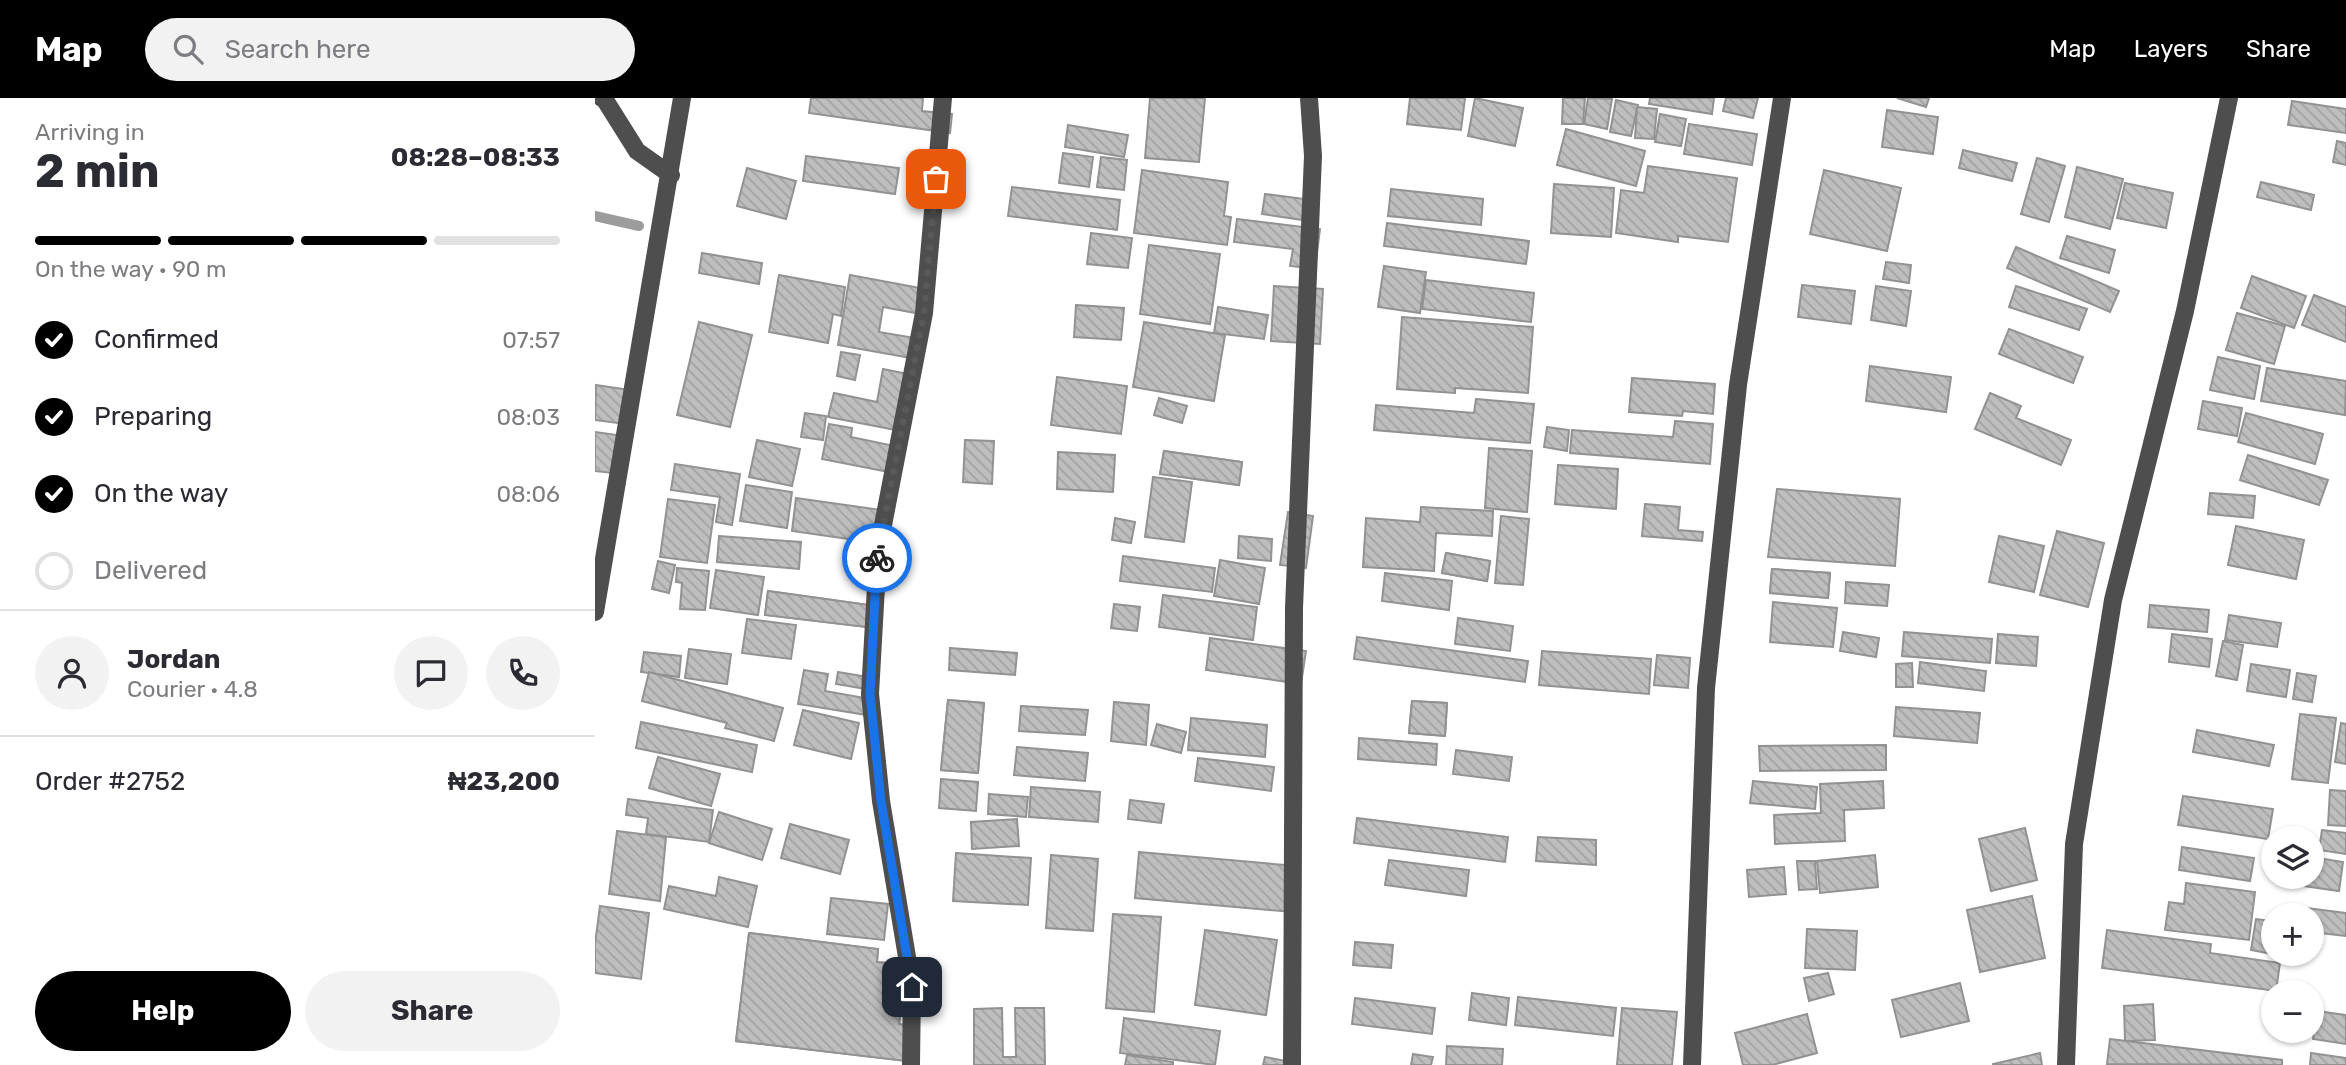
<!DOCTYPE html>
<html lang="en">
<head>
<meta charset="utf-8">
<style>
  :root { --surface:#fff; --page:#f2f2f3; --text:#2b2b33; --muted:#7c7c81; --line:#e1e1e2; --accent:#000 }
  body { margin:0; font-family:Rubik,sans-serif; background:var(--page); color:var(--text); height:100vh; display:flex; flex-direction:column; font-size:26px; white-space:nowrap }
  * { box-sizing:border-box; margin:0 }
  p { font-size:23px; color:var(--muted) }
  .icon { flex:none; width:38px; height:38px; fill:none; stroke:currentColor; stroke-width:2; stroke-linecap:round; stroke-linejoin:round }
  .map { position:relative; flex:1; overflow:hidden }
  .side { display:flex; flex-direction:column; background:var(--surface); width:595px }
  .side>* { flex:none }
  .buttons { position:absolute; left:1666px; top:728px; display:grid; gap:14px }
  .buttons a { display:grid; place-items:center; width:63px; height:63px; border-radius:50%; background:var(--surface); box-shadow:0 2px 5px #0004; font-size:35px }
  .pin { position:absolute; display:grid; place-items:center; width:60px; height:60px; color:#fff; margin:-30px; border-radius:14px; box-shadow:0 4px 10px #0006 }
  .courier { position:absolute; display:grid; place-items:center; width:70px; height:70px; margin:-35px; border:5px solid #1a73e8; border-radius:50%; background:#fff; color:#222; box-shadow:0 2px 9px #0007 }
  .head em { font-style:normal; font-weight:700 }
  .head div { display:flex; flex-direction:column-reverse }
  .head { display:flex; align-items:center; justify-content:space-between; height:119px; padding:0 35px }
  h1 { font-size:46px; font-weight:700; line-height:52px }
  .bar { display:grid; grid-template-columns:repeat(4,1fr); gap:10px 7px; align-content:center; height:84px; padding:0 35px }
  .bar i { height:9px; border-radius:5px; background:var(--line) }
  .bar .current { background:var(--accent) }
  .bar p { grid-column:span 4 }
  .line { display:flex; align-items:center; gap:18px; padding:0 35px; border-top:2px solid var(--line) }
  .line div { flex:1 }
  .round { display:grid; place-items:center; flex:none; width:74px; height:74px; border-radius:37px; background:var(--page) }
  ol { padding:0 35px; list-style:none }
  li { display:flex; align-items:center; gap:21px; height:77px }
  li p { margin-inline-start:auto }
  li .icon { padding:7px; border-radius:50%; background:var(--accent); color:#fff; stroke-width:4 }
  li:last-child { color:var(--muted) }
  li i { width:38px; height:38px; border:4px solid var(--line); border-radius:50% }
  .button { display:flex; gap:14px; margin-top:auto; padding:14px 35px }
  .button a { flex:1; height:80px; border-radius:42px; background:var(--accent); color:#fff; font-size:28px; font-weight:700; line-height:80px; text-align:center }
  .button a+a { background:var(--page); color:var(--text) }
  header { display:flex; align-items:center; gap:42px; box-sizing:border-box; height:98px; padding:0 35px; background:var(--accent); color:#fff }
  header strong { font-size:33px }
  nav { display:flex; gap:38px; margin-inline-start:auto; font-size:24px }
  .search { width:490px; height:63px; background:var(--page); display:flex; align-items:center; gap:18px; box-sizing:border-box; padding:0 24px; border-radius:38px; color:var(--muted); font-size:26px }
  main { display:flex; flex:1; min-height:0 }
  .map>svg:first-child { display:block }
</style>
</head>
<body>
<header>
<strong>Map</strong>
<div class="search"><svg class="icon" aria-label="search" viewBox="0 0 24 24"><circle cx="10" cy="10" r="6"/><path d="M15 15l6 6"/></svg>Search here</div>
<nav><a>Map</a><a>Layers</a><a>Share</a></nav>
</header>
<main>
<section class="side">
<div class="head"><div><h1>2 min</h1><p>Arriving in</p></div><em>08:28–08:33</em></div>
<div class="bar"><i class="current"></i><i class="current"></i><i class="current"></i><i></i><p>On the way · 90 m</p></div>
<ol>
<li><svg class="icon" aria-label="check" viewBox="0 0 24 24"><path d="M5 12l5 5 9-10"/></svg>Confirmed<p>07:57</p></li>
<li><svg class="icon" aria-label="check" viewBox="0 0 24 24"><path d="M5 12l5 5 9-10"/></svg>Preparing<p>08:03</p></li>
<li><svg class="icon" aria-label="check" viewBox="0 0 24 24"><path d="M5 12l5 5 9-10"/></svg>On the way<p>08:06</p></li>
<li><i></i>Delivered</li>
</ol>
<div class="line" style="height:126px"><a class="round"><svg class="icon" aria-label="person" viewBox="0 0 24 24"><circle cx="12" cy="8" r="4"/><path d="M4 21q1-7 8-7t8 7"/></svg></a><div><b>Jordan</b><p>Courier · 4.8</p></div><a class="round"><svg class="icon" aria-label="chat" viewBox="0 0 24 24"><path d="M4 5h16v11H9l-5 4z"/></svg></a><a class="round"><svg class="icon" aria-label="phone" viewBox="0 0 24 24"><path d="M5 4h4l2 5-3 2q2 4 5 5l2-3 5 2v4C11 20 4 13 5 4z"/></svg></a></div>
<div class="line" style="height:91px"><div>Order #2752</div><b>₦23,200</b></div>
<div class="button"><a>Help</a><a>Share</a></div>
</section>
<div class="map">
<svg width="1751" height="967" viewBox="0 0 1751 967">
  <defs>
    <pattern id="building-back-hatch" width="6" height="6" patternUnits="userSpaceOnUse" patternTransform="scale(1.75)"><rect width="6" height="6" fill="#bebebe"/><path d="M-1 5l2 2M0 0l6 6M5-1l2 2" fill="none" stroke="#a2a2a2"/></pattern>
  </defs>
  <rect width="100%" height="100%" fill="#fff"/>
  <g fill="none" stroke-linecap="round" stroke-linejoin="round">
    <path stroke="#9c9c9c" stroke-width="10" d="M0 118 44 128"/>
  </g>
  <g fill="url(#building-back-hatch)" stroke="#929292" stroke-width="2">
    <path d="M216 0H328L327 13 357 16 355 35 214 15Z"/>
    <path d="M555 0H610L604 64 550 60Z"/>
    <path d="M815 0H870L866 32 812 26Z"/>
    <path d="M880 0 928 10 920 48 873 38Z"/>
    <path d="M968 0H990L988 26H967Z"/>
    <path d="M993 0 1017 1 1012 31 989 26Z"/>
    <path d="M1055 0H1119L1117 16 1054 6Z"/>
    <path d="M1131 0H1163L1158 20 1128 13Z"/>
    <path d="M1302 0H1334L1331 9Z"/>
    <path d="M1021 2 1043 7 1036 38 1015 34Z"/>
    <path d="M1697 3 1751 11V35L1693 27Z"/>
    <path d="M1042 9 1062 11 1059 41 1040 40Z"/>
    <path d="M1292 12 1343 19 1338 56 1287 49Z"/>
    <path d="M1065 16 1091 21 1086 48 1060 44Z"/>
    <path d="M1094 26 1162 36 1157 67 1089 56Z"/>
    <path d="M473 27 533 37 529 59 470 49Z"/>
    <path d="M971 31 1050 53 1041 88 962 67Z"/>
    <path d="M1742 43 1751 45V67L1738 64Z"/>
    <path d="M1368 52 1422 65 1417 83 1364 70Z"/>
    <path d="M468 55 498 59 494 89 464 85Z"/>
    <path d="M211 58 304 70 300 96 208 83Z"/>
    <path d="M506 59 532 62 529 92 502 89Z"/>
    <path d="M1442 60 1470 68 1454 124 1426 116Z"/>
    <path d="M1053 68 1142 80 1133 144 1083 138V144L1021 135 1026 92 1049 95Z"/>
    <path d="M1482 69 1528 81 1515 131 1470 119Z"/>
    <path d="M152 70 201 83 191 121 142 108Z"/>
    <path d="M547 72 633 84 629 118 636 119 632 147 539 135Z"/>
    <path d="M1229 72 1306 90 1292 153 1215 136Z"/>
    <path d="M1666 84 1719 97 1716 112 1662 99Z"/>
    <path d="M1530 85 1578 95 1571 130 1522 120Z"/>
    <path d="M959 86 1019 90 1016 139 956 135Z"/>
    <path d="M417 89 525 102 522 132 413 118Z"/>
    <path d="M796 91 888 101 886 127 793 118Z"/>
    <path d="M670 96 710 101 708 122 667 116Z"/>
    <path d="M642 121 725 131 720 171 695 168 698 151 639 144Z"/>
    <path d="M792 125 934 143 931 166 789 148Z"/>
    <path d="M496 135 537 140 533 170 492 166Z"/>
    <path d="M1472 138 1520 152 1514 175 1465 160Z"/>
    <path d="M554 147 625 156 615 226 545 216Z"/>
    <path d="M1421 149 1524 193 1515 214 1412 170Z"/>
    <path d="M107 155 167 165 164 186 104 175Z"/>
    <path d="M1291 164 1316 167 1314 185 1288 181Z"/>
    <path d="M789 168 831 174 825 215 783 209Z"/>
    <path d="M184 177 250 189 246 218 238 216 233 245 174 234Z"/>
    <path d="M255 177 336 192 331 217 288 209 284 234 320 240 316 260 243 247Z"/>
    <path d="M1657 178 1711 198 1699 230 1646 210Z"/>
    <path d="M831 182 939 195 936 224 827 211Z"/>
    <path d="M1207 187 1260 193 1256 226 1203 219Z"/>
    <path d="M679 188 728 191 725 246 676 243Z"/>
    <path d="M1281 188 1316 193 1311 228 1276 222Z"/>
    <path d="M1421 188 1492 211 1484 232 1414 209Z"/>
    <path d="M1719 197 1751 209V244L1707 227Z"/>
    <path d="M481 207 529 210 526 242 479 239Z"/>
    <path d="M623 209 673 217 669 241 619 235Z"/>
    <path d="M1642 215 1690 228 1679 266 1631 252Z"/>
    <path d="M807 219 938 229 933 295 860 290V295L802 291Z"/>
    <path d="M104 224 157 237 135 329 82 317Z"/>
    <path d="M549 224 630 237 619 303 538 289Z"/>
    <path d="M1414 231 1488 259 1478 285 1404 256Z"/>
    <path d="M246 254 265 257 260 282 242 278Z"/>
    <path d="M1623 259 1665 268 1659 301 1615 292Z"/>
    <path d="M1275 268 1356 279 1351 314 1271 303Z"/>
    <path d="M1672 270 1751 283 1750 317 1666 303Z"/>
    <path d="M288 271 313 276 301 332 233 319 239 295 282 304Z"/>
    <path d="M462 279 532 288 526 336 456 327Z"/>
    <path d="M1037 280 1120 286 1118 316 1088 313 1087 318 1034 314Z"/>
    <path d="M1 287 35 292 30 326 0 322Z"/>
    <path d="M1395 295 1426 308 1421 320 1476 342 1466 367 1380 331Z"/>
    <path d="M564 300 592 308 587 325 559 317Z"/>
    <path d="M881 301 939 306 935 345 779 332 781 307 879 315Z"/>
    <path d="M1608 303 1647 310 1642 338 1603 331Z"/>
    <path d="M210 315 231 318 228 342 206 339Z"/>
    <path d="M1651 315 1728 336 1720 366 1643 344Z"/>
    <path d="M1080 323 1118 326 1115 366 975 355 977 332 1078 339Z"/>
    <path d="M234 326 257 330 256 339 304 349 299 375 227 361Z"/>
    <path d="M952 329 974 332 972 353 949 349Z"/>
    <path d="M0 334 22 337 17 375 0 373Z"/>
    <path d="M162 342 205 351 197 388 154 379Z"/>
    <path d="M370 342 399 343 397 386 368 384Z"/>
    <path d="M894 350 937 353 932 414 890 410Z"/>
    <path d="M569 353 647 364 644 387 565 376Z"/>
    <path d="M569 353 647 364 644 387 565 376Z"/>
    <path d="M463 354 520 357 518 394 462 391Z"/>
    <path d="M1653 357 1733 382 1724 407 1645 382Z"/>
    <path d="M80 366 145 376 137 427 121 424 125 399 76 392Z"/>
    <path d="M963 367 1023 371 1021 411 960 406Z"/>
    <path d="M558 379 597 384 589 444 550 439Z"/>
    <path d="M151 387 197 394 192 430 145 423Z"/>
    <path d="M1182 391 1305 401 1300 468 1173 459Z"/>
    <path d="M1615 395 1660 398 1658 420 1613 416Z"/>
    <path d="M201 400 293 413 289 446 197 433Z"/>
    <path d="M73 401 120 407 112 465 65 459Z"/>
    <path d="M1050 406 1085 409 1083 432 1108 434 1107 443 1047 438Z"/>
    <path d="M826 409 898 413 897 438 841 435 839 473 768 469 771 420 825 424Z"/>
    <path d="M693 414 718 418 711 470 685 467Z"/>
    <path d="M906 418 934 421 928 487 900 485Z"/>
    <path d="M520 420 540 424 536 445 517 442Z"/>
    <path d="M1641 428 1709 442 1701 481 1633 467Z"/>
    <path d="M1462 433 1509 445 1493 509 1445 497Z"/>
    <path d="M124 438 206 444 204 471 122 464Z"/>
    <path d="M644 438 677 441 676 463 643 460Z"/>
    <path d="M1404 438 1449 448 1439 494 1394 484Z"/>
    <path d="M266 449 286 452 281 485 262 482Z"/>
    <path d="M851 455 895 463 892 483 847 475Z"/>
    <path d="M851 455 895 463 892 483 847 475Z"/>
    <path d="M528 458 620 470 617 494 525 483Z"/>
    <path d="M625 462 670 470 664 506 619 498Z"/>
    <path d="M63 463 80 467 74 495 57 491Z"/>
    <path d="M82 470 114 473 110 512 85 511 87 485 81 484Z"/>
    <path d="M1177 471 1235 475 1233 500 1175 495Z"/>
    <path d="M1177 471 1235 475 1233 500 1175 495Z"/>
    <path d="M121 472 169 479 163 517 115 510Z"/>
    <path d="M790 475 857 483 854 512 787 503Z"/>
    <path d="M1251 484 1294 487 1292 508 1250 505Z"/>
    <path d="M173 493 274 507 271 529 170 517Z"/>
    <path d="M173 493 274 507 271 529 170 517Z"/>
    <path d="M568 497 662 509 658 542 564 529Z"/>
    <path d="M1178 504 1242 510 1238 549 1175 544Z"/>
    <path d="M519 506 545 509 542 533 516 530Z"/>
    <path d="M1555 507 1614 512 1612 534 1553 529Z"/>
    <path d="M1634 517 1686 525 1682 549 1630 542Z"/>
    <path d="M863 520 918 528 915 553 860 546Z"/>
    <path d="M152 521 201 527 196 561 147 555Z"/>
    <path d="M1248 534 1284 540 1281 559 1245 553Z"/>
    <path d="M1309 534 1397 541 1395 565 1307 558Z"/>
    <path d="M1403 536 1443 539 1441 568 1401 565Z"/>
    <path d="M1577 536 1617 541 1614 569 1574 564Z"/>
    <path d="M762 539 933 563 930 584 759 561Z"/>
    <path d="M615 540 711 553 706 586 611 572Z"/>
    <path d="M1628 543 1648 547 1642 582 1621 578Z"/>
    <path d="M355 550 422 555 420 577 354 572Z"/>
    <path d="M94 551 136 556 132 586 90 580Z"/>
    <path d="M947 553 1056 561 1054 596 944 587Z"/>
    <path d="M49 554 86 558 84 579 46 574Z"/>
    <path d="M1062 557 1095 560 1093 590 1059 587Z"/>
    <path d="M1325 564 1391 573 1389 593 1323 585Z"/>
    <path d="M1317 565 1318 589H1301V566Z"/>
    <path d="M1656 566 1695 572 1691 599 1652 593Z"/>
    <path d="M209 572 233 576 230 593 281 602 278 618 203 606Z"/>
    <path d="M54 574 188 610 179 643 130 630 132 625 47 603Z"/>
    <path d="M243 574 279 580 277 592 241 586Z"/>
    <path d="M1702 575 1721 578 1717 604 1698 601Z"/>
    <path d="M353 602 389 605 383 675 346 672Z"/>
    <path d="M353 602 389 605 383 675 346 672Z"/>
    <path d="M817 603 852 605 850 638 814 635Z"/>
    <path d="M817 603 852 605 850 638 814 635Z"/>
    <path d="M519 604 554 607 551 647 516 643Z"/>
    <path d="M426 608 493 612 490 637 424 633Z"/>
    <path d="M1301 609 1385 615 1382 645 1299 638Z"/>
    <path d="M208 612 264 625 256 661 199 647Z"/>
    <path d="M1705 616 1741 620 1733 685 1697 681Z"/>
    <path d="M596 620 672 627 670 659 593 652Z"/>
    <path d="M46 624 162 647 157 674 41 650Z"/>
    <path d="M1746 625 1751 626V666L1740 664Z"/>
    <path d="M562 626 591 634 586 655 556 647Z"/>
    <path d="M1602 632 1679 647 1674 668 1598 654Z"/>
    <path d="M764 640 842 646 841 667 763 661Z"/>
    <path d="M1291 647V672L1165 673 1164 648Z"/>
    <path d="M422 649 493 655 490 683 419 677Z"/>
    <path d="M861 652 917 659 914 683 858 676Z"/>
    <path d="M63 659 125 676 116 708 54 690Z"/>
    <path d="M603 660 679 669 676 693 600 683Z"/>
    <path d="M346 681 383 684 381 713 344 710Z"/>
    <path d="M1158 683 1222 689 1220 711 1155 705Z"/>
    <path d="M1288 683 1289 710 1249 712 1250 743 1180 746 1179 717 1226 715 1225 686Z"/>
    <path d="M436 689 505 694 503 724 434 719Z"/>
    <path d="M1735 692 1751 693V728L1733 727Z"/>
    <path d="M394 696 433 699 431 719 393 716Z"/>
    <path d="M1588 698 1678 711 1673 741 1583 727Z"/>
    <path d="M33 701 118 712 114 744 51 736 53 720 31 717Z"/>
    <path d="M535 702 569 706 566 725 533 721Z"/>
    <path d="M124 714 177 731 167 762 114 745Z"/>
    <path d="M762 720 913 739 910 764 759 745Z"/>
    <path d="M422 721 424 748 377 751 376 724Z"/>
    <path d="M195 726 254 742 245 776 186 760Z"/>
    <path d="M1430 730 1442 782 1396 793 1384 741Z"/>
    <path d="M1727 732 1751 735V756L1724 752Z"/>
    <path d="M22 733 71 739 65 803 14 796Z"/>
    <path d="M943 739 1001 742V767L941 763Z"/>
    <path d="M1587 749 1659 760 1655 783 1584 772Z"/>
    <path d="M544 754 701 768 697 814 540 800Z"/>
    <path d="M361 755 436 760 433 807 358 803Z"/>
    <path d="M456 757 503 761 498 833 451 830Z"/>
    <path d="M1280 757 1283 789 1225 795 1222 763Z"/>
    <path d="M1717 759 1748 764 1744 793 1688 785 1689 779H1717Z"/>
    <path d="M794 762 874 772 871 798 790 787Z"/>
    <path d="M1202 763H1220L1222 791 1204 792Z"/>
    <path d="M1189 769 1191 796 1154 799 1152 772Z"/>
    <path d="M124 779 162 788 153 829 69 811 74 788 121 798Z"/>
    <path d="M1591 785 1660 794 1654 842 1570 832 1574 804 1589 806Z"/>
    <path d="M1437 798 1450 860 1385 874 1372 812Z"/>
    <path d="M236 800 293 806 289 842 232 836Z"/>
    <path d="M5 808 54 815 46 881 0 875V846Z"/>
    <path d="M1696 808 1751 815V838L1717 834V817H1695Z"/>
    <path d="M518 816 566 819 559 914 511 910Z"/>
    <path d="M1661 821 1677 823 1672 855 1656 852Z"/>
    <path d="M1212 831 1262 833 1260 872 1210 870Z"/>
    <path d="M610 832 682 842 671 917 600 907Z"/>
    <path d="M1512 832 1616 846 1615 855 1685 865 1681 893 1507 870Z"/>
    <path d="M154 835 283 851 282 864 311 867 304 926 316 928 311 963 141 943Z"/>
    <path d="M154 835 283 851 282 864 311 867 304 926 316 928 311 963 141 943Z"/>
    <path d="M760 844 798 847 796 870 758 867Z"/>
    <path d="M1233 875 1239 896 1214 903 1209 880Z"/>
    <path d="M1365 885 1374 923 1306 939 1297 902Z"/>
    <path d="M877 895 914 900 911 927 874 922Z"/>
    <path d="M923 899 1021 910 1018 938 920 927Z"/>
    <path d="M760 900 840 910 837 936 757 926Z"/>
    <path d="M1558 906 1560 942 1530 943 1529 908Z"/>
    <path d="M407 910 408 959H421L420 910H449L450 967H379V911Z"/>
    <path d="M1027 910 1082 914 1077 967H1022Z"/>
    <path d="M1722 913 1751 917V946L1718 941Z"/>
    <path d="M1212 916 1222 955 1177 967H1148L1140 935Z"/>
    <path d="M529 920 625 933 620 967 525 955Z"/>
    <path d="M1515 941 1687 962V967L1512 966Z"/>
    <path d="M852 948 908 951 907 967H851Z"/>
    <path d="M1445 955 1447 967H1398V966Z"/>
    <path d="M1716 955 1751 960V967H1715Z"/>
    <path d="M818 956 838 959 836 967H816Z"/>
    <path d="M532 957 578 964V967H530Z"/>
    <path d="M670 959 691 963 690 967H668Z"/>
  </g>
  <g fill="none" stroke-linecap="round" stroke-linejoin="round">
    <g stroke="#4e4e4e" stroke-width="18">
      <path d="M7 0 10 2 42 53 76 77"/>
      <path d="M0 514 87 0"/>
      <path d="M316 967 317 889 286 703 275 596 283 453 329 215 348 0"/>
      <path d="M697 967 699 510 718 58 714 0"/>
      <path d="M1097 967 1111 590 1143 287 1187 0"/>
      <path d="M1471 967 1479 746 1518 502 1590 213 1634 0"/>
    </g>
  </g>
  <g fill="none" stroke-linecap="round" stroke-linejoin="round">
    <path stroke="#595959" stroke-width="7" stroke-dasharray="0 12.6" d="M282 460 329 215 341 81"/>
    <path stroke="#1a73e8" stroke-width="9" d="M282 460 275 596 286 703 317 889"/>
  </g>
</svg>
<div class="buttons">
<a><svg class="icon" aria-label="layers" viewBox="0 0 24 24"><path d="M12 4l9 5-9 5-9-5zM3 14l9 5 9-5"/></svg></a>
<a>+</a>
<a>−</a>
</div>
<div class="pin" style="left:341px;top:81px;background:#ea580c"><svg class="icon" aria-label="bag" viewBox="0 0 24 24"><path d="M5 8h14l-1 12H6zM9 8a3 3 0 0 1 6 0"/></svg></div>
<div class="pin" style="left:317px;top:889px;background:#1f2937"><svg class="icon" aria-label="home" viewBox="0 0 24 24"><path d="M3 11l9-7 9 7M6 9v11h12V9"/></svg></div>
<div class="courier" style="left:282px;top:460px"><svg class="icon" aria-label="bike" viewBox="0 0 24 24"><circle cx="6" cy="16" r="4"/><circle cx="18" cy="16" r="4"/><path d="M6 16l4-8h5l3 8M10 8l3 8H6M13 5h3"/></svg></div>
</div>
</main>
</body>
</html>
